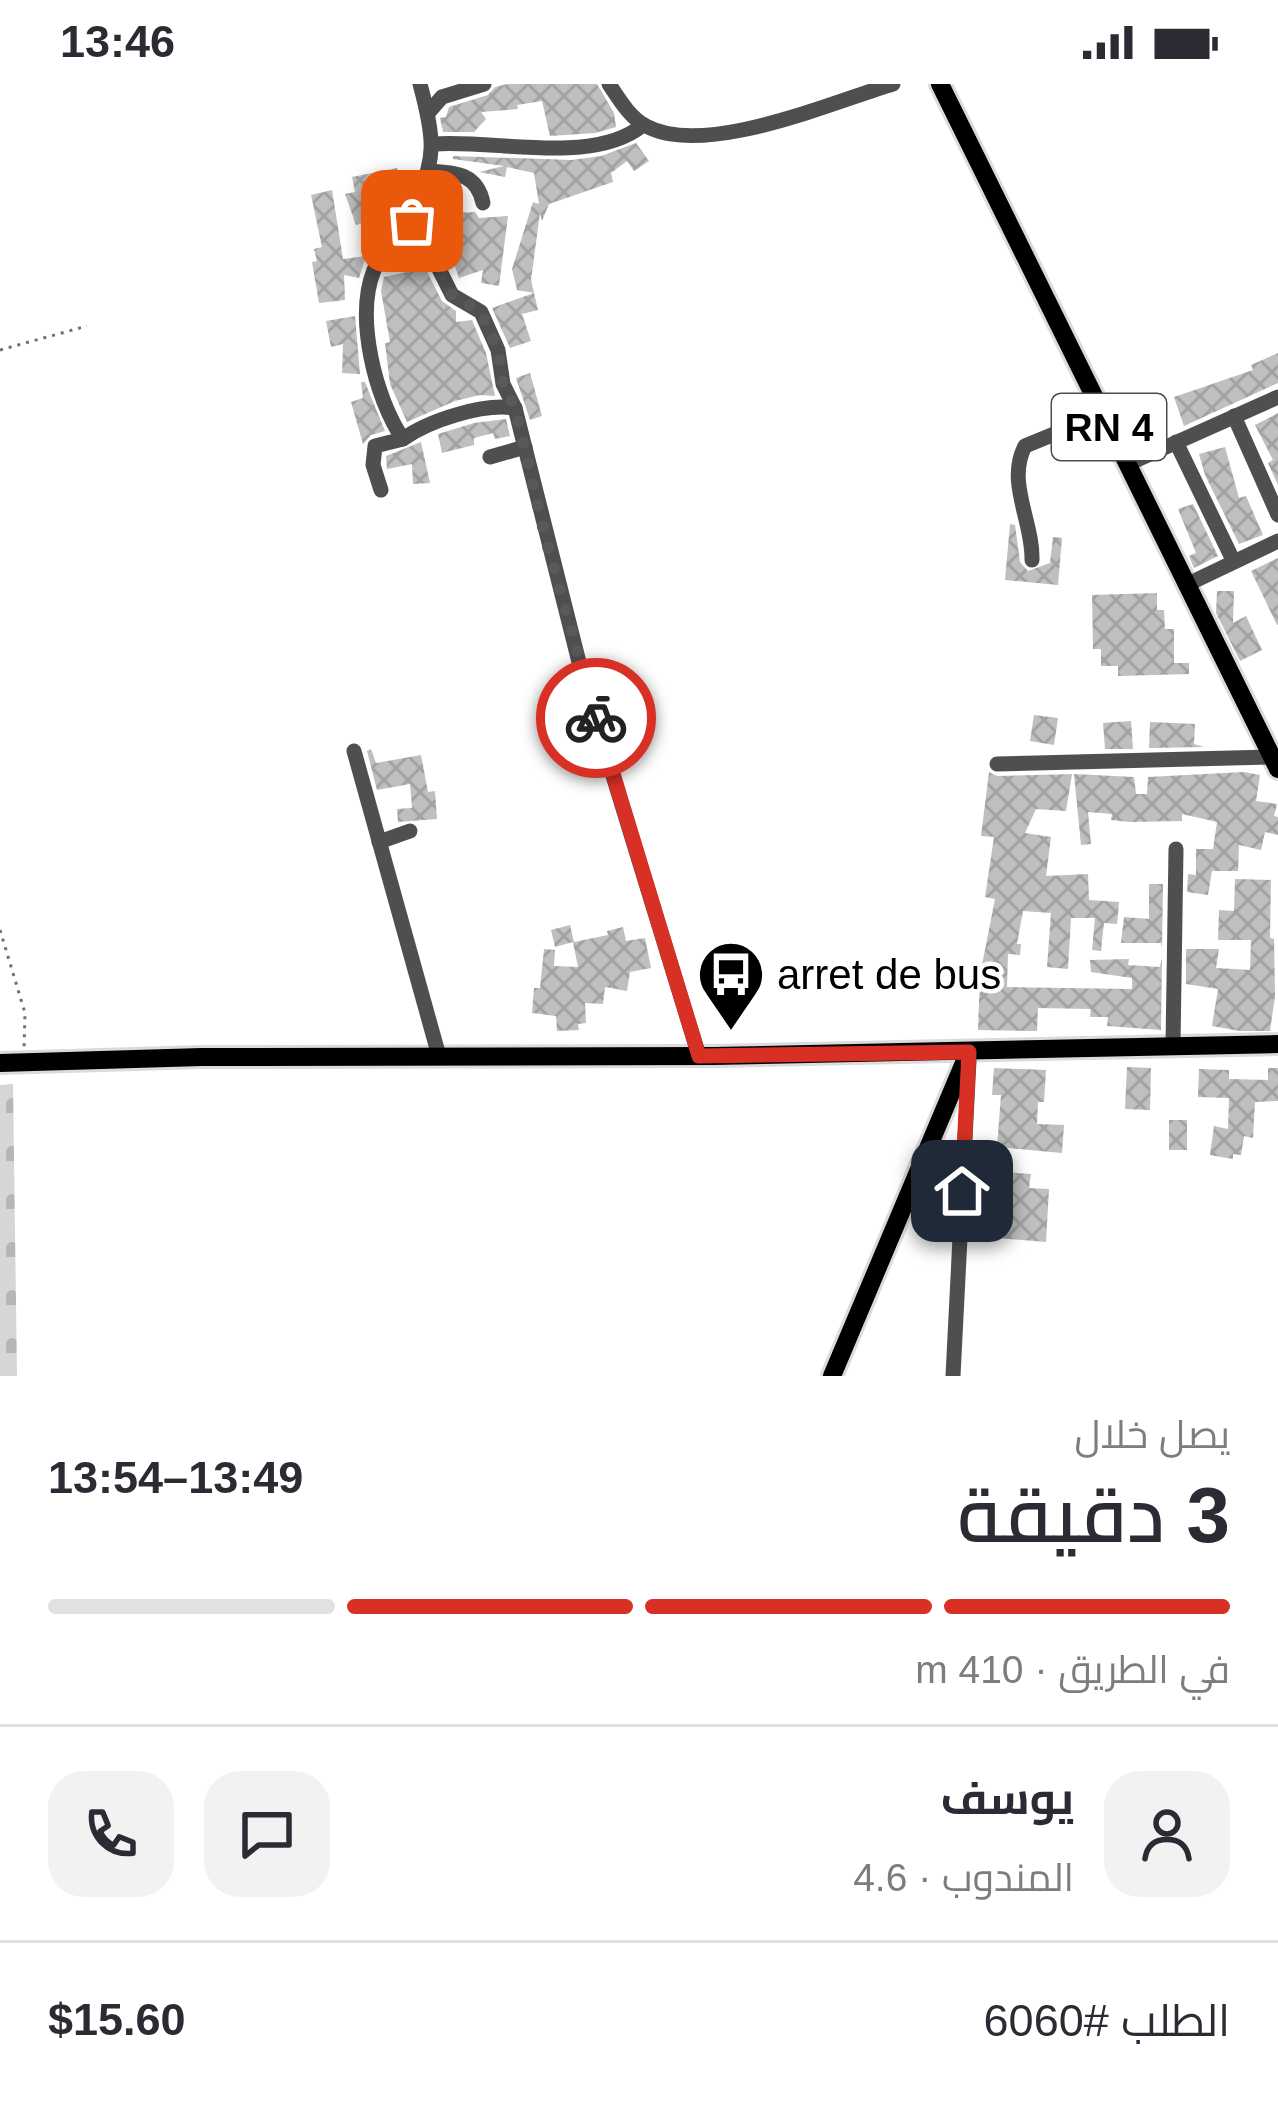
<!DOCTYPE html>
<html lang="ar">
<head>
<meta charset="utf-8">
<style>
  :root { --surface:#fff; --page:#f2f2f3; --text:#2b2b33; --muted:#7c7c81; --line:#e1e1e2; --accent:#d93025 }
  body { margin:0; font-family:Arial,Cairo,sans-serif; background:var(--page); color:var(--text); direction:rtl; height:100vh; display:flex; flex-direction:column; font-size:45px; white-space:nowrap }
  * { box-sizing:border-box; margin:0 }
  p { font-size:39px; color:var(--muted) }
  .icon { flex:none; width:66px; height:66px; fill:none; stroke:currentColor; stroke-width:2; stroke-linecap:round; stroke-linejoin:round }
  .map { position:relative; height:1292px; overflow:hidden; direction:ltr }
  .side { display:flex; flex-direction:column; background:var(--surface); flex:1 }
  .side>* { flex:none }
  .pin { position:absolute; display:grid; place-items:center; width:102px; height:102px; color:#fff; margin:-51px; border-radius:24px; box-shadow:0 6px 18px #0006 }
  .courier { position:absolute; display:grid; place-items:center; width:120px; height:120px; margin:-60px; border:9px solid #d93025; border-radius:50%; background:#fff; color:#222; box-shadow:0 3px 15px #0007 }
  .head em { font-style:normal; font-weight:600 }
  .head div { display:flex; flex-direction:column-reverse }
  .head { display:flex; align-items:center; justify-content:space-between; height:204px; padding:0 48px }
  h1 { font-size:78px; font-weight:600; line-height:90px }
  .bar { display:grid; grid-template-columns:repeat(4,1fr); gap:18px 12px; align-content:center; height:144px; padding:0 48px }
  .bar i { height:15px; border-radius:9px; background:var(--line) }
  .bar .selected { background:var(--accent) }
  .bar p { grid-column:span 4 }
  .line { display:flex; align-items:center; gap:30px; padding:0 48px; border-top:3px solid var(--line) }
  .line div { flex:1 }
  .round { display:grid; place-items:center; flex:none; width:126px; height:126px; border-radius:36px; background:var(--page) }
  .status { display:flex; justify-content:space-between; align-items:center; height:84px; padding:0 60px; background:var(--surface); direction:ltr }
  .status svg { height:33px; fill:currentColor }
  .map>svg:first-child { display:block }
</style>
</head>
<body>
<div class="status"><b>13:46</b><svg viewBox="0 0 49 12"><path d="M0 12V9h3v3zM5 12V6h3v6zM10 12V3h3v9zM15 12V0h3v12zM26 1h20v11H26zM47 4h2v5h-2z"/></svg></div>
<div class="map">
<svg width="1278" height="1292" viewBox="0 0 1278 1292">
  <defs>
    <pattern id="cemetery-stones" width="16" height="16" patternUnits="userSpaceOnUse" patternTransform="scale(3)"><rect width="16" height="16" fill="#d6d6d6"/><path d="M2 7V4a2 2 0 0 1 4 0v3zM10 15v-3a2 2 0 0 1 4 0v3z" fill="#b6b6b6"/></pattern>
    <pattern id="building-cross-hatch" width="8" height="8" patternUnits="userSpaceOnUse" patternTransform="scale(3)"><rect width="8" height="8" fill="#bfbfbf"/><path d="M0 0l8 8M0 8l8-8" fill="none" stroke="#a2a2a2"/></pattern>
  </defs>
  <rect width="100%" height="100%" fill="#fff"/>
  <path fill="url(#cemetery-stones)" d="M13 1000 17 1292H0V1001Z"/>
  <g fill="url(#building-cross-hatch)">
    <path d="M507 0H597L614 29 616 43 595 49 550 52 542 17 517 21 518 25 481 28 486 35 474 48H443L440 34 446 33 449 23 488 11 495 3Z"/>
    <path d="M636 59 649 77 634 87 627 77 611 89 613 98 549 120 542 137 540 129 531 196 534 209 517 206 512 185 533 118 539 120 534 89 507 83 505 93 479 88 504 82 453 75V72L572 76 601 72Z"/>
    <path d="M397 84 401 105 362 112 371 136 356 141 345 110 355 108 352 93Z"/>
    <path d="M436 99 454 102 459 129 475 128 479 134 508 132 499 202 481 199 483 186 459 194 448 162 442 164 431 146 428 126 431 116 439 115Z"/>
    <path d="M332 106 343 175 366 172 359 194 344 191 345 216 319 219 312 178 317 177 314 165 322 163 311 111Z"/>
    <path d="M425 184 442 217 456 227V238L472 236 486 269 495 312 480 311 455 317 407 338 390 300 385 259 390 258 381 207 384 193Z"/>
    <path d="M534 209 538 226 522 230 531 257 510 264 492 224Z"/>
    <path d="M355 232 360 290 342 289 343 260 331 263 326 237Z"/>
    <path d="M1278 269V299L1184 342 1174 313 1253 286 1251 281Z"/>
    <path d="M530 289 542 332 530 336 516 294Z"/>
    <path d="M361 298H365L385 347 371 351 363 360 351 318 363 314Z"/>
    <path d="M1143 316 1158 351 1136 360 1121 326Z"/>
    <path d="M1278 329V401L1268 379 1273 376 1255 341Z"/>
    <path d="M506 335 510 352 495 355 493 349 474 354V361L442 369 438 350 474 339Z"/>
    <path d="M421 358 430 399 413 400 412 380 387 385 386 372Z"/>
    <path d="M1225 363 1239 414 1246 412 1263 451 1239 460 1205 391 1199 370Z"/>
    <path d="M1193 420 1218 472 1194 484 1189 472 1196 469 1178 425Z"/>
    <path d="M1010 440 1015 441 1020 478 1028 487 1050 479 1053 453 1062 454 1058 501 1005 496Z"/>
    <path d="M1278 474V541H1277L1251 487Z"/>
    <path d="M1217 507H1234L1233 539 1246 532 1262 566 1240 577 1216 529Z"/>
    <path d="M1157 509V526H1164L1165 545H1174V579H1189V590L1118 592V582H1101V565H1093L1092 511Z"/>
    <path d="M1034 631 1058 634 1054 661 1030 657Z"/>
    <path d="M1131 637 1133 665H1105L1103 639Z"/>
    <path d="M1150 638 1195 640 1194 660 1204 663 1149 664Z"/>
    <path d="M371 665 376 679 421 671 428 708 435 707 437 735 398 738 397 725 412 724 410 700 377 706 367 667Z"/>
    <path d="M989 688 997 692 1072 690 1066 727 1036 725 1025 749 1051 753 1046 792 1088 790 1089 816 1119 818 1117 840 1104 839 1101 867 1092 866 1095 834H1071L1068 885 1047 883 1051 829 1023 827 1017 860H1021L1020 871 1008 870 1007 903 1132 905V894L1091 888 1090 876 1129 875 1128 881 1160 883 1162 874 1161 946 1107 942 1108 933H1090L1091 925 1038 924 1037 947 978 946 980 891 995 815 985 813 994 753 981 752Z"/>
    <path d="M1244 688 1260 691 1256 717 1277 720 1274 732 1278 733V751L1265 748 1261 766 1239 761 1238 787H1212L1208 811 1187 808 1188 790 1196 791V765H1213L1217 738 1182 730V737L1129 738 1111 736 1112 730 1088 728 1091 760 1081 761 1074 690 1134 693 1136 710H1147L1148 693Z"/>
    <path d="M1235 795 1271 796 1270 854 1274 855 1275 912 1270 947H1240L1212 942 1218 905 1186 900V865H1219L1216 884 1250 886 1251 856H1218L1219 826 1234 827Z"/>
    <path d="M1149 800H1163L1162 864 1161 859H1121L1124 833 1149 835Z"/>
    <path d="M570 841 574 858 608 851 607 847 623 843 626 857 645 854 651 884 630 888 627 907 605 903 603 920 585 919 586 939 578 940 579 946 557 947 556 932 532 929 534 904H540L544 865 555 866 554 882 578 883 573 858 555 863 551 846Z"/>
    <path d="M1127 983 1151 984 1150 1026 1125 1025Z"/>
    <path d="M994 984 1046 986 1044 1018H1038L1037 1040 1064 1041 1062 1069 997 1063 1001 1011H992Z"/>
    <path d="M1268 984H1278V1017L1255 1018 1253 1054 1244 1052 1241 1071 1233 1070V1075L1210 1071 1214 1042 1228 1045 1229 1014 1198 1013 1199 985 1229 986V995L1268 996Z"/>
    <rect x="1169" y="1036" width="18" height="30"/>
    <path d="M977 1062 1006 1065 1004 1088 1031 1090 1029 1104 1049 1105 1046 1158 972 1152Z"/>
  </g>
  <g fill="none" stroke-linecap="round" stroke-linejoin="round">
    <defs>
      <g id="major">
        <path d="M940 0 1278 685"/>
        <path d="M0 979 202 973 713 972 1278 960"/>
        <path d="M832 1292 969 967"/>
      </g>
    </defs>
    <use href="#major" stroke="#dbdbdb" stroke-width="24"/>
    <g stroke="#717171" stroke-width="3" stroke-dasharray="3 6" stroke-linecap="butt">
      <path d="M0 266 87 242"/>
      <path d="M0 846 25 929 24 965"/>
    </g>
    <g stroke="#4f4f4f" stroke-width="15">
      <path d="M420 0C440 74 431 73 410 143L424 155 452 211 481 228 498 266 503 300 515 324 583 594 699 972"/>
      <path d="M609 0C619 15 630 34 646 42 705 74 832 18 893 0"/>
      <path d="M428 29 442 13 484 0"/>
      <path d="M434 60C495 55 593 82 643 41"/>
      <path d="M431 87C457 89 477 90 483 119"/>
      <path d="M1234 332 1278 431"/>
      <path d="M403 355C428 337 482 319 515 324"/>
      <path d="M1176 358 1233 476"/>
      <path d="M490 373 525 363"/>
      <path d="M1128 380 1278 313"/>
      <path d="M381 406 373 381 375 362 403 355C375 314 355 233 374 186 381 169 399 157 410 143"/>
      <path d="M1032 476C1033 437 1006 398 1025 362L1103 330"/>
      <path d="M1186 501 1278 457"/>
      <path d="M354 667 439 972"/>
      <path d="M997 680 1270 673"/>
      <path d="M379 758 410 747"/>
      <path d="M1173 961 1176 765"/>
      <path d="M953 1292 969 976"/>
    </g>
    <use href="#major" stroke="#000" stroke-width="18"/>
  </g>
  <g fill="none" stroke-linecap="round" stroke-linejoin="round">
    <path stroke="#595959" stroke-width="12" stroke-dasharray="0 21.6" d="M412 137 410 143 424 155 452 211 481 228 498 266 503 300 515 324 545 452 596 634"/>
    <path stroke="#d93025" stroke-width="15" d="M596 634 699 972 969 968 962 1107"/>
  </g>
  <defs>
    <symbol id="bus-pin" viewBox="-11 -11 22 30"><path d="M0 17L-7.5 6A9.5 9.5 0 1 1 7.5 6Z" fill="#000" stroke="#fff"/><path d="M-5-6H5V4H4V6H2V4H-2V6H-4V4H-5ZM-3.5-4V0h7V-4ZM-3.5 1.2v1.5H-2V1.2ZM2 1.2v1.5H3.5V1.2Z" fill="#fff"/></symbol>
  </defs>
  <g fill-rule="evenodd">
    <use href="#bus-pin" x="693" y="852" width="76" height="104"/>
  </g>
  <g text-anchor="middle" stroke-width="9" stroke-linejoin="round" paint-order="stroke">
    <rect fill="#fff" stroke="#4c4c4c" stroke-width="3" x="1052" y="310" width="114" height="66" rx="9"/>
    <g font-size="39" font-weight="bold" fill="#000">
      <text x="1109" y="357">RN 4</text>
    </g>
    <g font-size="42" fill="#000" stroke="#fff" text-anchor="start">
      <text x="777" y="905">arret de bus</text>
    </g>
  </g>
</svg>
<div class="pin" style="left:412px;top:137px;background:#ea580c"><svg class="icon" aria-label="bag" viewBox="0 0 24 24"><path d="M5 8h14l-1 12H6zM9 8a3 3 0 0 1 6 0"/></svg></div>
<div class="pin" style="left:962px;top:1107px;background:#1f2937"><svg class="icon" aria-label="home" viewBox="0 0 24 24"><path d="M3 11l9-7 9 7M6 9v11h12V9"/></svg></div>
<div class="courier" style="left:596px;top:634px"><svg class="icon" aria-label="bike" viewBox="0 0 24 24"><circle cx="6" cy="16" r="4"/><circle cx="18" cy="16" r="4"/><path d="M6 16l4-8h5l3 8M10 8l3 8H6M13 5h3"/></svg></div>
</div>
<section class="side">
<div class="head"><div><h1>3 دقيقة</h1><p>يصل خلال</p></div><em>13:49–13:54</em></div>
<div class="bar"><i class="selected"></i><i class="selected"></i><i class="selected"></i><i></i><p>في الطريق · 410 m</p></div>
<div class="line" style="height:216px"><a class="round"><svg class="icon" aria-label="person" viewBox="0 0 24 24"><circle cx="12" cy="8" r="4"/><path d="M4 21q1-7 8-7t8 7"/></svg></a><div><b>يوسف</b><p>المندوب · 4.6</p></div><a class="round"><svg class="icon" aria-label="chat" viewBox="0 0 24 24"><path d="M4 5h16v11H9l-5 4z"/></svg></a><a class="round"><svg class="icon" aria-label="phone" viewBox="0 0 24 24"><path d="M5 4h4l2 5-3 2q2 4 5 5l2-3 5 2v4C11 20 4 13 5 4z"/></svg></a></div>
<div class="line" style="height:156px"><div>الطلب #6060</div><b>$15.60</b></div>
</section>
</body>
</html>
